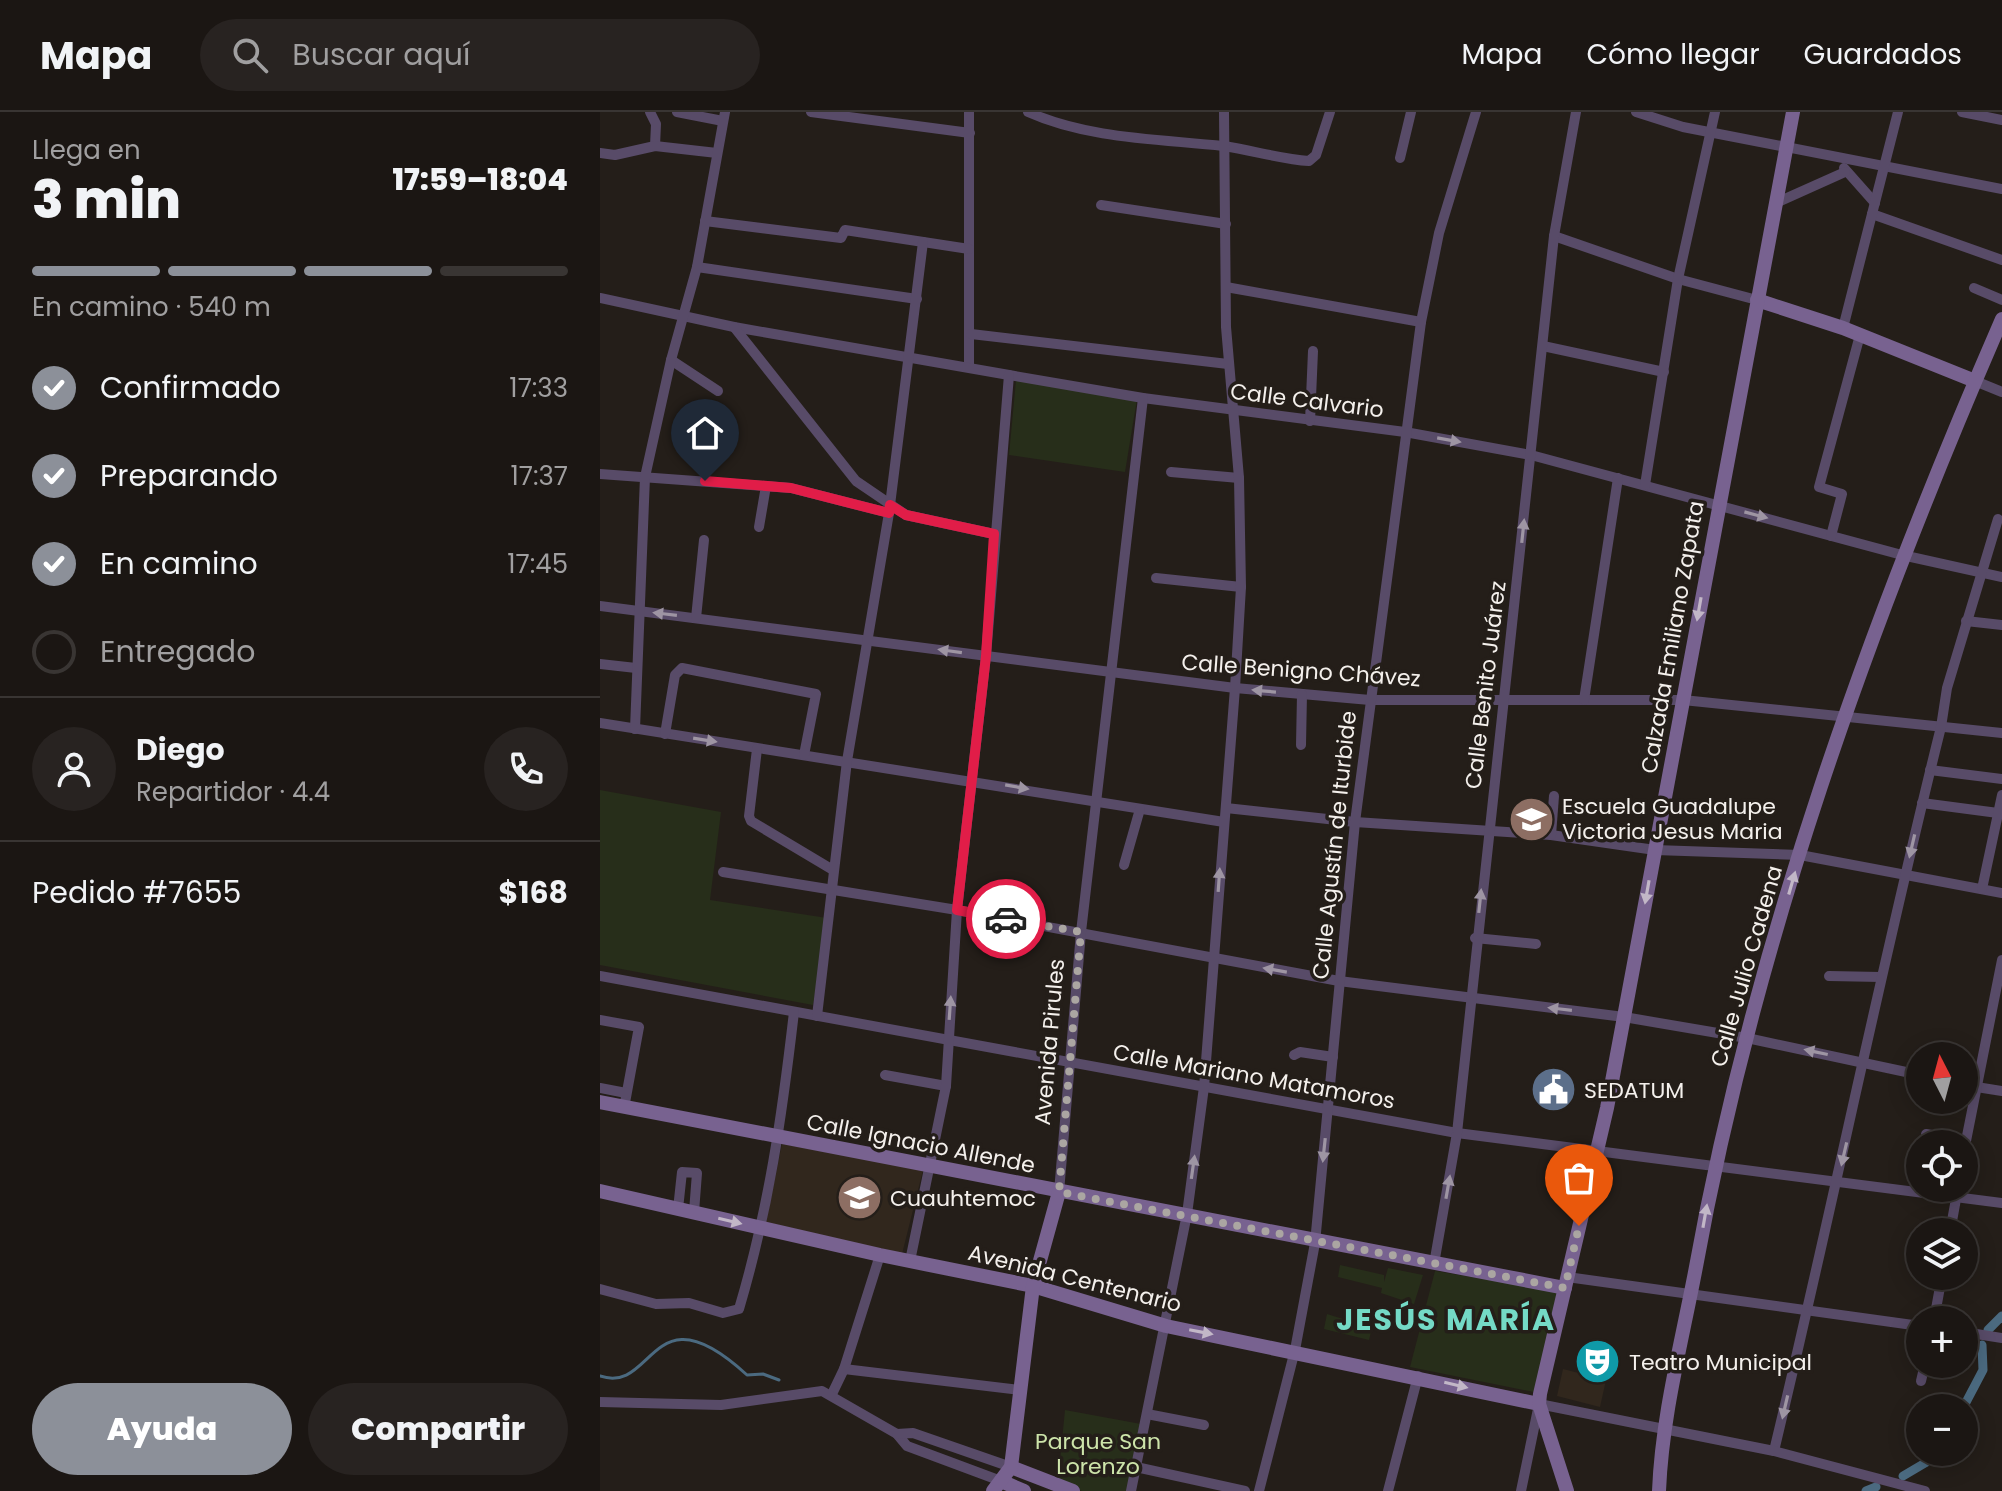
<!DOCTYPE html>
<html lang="es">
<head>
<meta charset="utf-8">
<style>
  :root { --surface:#1b1613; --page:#282321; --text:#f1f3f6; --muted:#a09fa0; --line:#393533; --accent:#8c9099 }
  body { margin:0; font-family:Poppins,sans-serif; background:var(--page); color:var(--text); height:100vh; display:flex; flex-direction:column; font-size:30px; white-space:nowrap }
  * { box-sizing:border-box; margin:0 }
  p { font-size:26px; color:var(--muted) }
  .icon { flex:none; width:44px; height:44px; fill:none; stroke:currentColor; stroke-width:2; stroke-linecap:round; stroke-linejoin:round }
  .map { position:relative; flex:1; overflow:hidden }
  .panel { display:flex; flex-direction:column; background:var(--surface); width:600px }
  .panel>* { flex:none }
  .needle { width:52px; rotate:354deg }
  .buttons { position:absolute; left:1306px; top:930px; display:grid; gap:16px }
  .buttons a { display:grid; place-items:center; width:72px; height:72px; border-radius:50%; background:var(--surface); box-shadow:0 4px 20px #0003,0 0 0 2px var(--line); font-size:40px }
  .pin { position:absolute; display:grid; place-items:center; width:68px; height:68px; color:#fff; margin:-82px -34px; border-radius:50% 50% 50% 0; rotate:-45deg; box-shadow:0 0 8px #0007 }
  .pin .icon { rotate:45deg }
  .courier { position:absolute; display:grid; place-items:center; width:80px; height:80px; margin:-40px; border:6px solid #e11d48; border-radius:50%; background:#fff; color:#222; box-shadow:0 2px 10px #0007 }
  .headline em { font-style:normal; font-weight:800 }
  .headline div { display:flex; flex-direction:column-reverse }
  .headline { display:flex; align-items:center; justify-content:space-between; height:136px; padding:0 32px }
  h1 { font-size:52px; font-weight:800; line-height:60px }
  .bar { display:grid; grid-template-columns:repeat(4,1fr); gap:12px 8px; align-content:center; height:96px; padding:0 32px }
  .bar i { height:10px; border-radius:6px; background:var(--line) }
  .bar .on { background:var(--accent) }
  .bar p { grid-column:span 4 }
  .line { display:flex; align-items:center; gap:20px; padding:0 32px; border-top:2px solid var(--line) }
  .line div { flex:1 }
  .round { display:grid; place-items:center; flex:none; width:84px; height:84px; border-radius:42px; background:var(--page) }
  ol { padding:0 32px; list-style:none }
  li { display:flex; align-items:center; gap:24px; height:88px }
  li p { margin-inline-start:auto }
  li .icon { padding:8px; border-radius:50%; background:var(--accent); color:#fff; stroke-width:4 }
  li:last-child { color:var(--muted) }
  li i { width:44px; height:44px; border:4px solid var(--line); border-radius:50% }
  .primary-button { display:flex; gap:16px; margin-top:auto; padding:16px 32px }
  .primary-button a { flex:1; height:92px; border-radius:48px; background:var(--accent); color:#fff; font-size:32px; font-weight:800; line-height:92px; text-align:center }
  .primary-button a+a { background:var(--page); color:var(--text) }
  header { display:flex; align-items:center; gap:48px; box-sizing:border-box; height:112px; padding:0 40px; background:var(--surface); border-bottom:2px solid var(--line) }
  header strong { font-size:38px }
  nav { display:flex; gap:44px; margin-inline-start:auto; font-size:28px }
  .search { width:560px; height:72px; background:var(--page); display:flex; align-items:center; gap:20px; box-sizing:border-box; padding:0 28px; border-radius:44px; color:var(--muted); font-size:30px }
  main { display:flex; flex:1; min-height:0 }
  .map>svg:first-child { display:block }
</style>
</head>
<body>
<header>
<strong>Mapa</strong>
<div class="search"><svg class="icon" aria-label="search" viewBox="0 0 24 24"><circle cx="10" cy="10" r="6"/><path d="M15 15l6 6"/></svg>Buscar aquí</div>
<nav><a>Mapa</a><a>Cómo llegar</a><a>Guardados</a></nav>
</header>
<main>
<section class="panel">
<div class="headline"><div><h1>3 min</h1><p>Llega en</p></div><em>17:59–18:04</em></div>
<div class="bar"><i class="on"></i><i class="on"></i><i class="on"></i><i></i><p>En camino · 540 m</p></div>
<ol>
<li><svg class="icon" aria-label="check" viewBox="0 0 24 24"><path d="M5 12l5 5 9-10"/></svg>Confirmado<p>17:33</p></li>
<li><svg class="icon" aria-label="check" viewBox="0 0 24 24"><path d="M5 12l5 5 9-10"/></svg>Preparando<p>17:37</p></li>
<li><svg class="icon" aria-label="check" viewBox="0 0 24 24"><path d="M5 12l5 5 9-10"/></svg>En camino<p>17:45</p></li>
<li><i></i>Entregado</li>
</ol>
<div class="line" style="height:144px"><a class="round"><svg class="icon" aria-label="person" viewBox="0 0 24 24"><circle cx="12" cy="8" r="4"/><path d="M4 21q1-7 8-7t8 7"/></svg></a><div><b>Diego</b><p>Repartidor · 4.4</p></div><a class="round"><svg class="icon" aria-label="phone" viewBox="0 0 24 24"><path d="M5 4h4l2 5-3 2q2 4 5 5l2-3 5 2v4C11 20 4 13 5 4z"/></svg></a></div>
<div class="line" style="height:104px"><div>Pedido #7655</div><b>$168</b></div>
<div class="primary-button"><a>Ayuda</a><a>Compartir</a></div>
</section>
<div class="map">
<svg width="1402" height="1379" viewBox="0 0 1402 1379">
  <rect width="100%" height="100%" fill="#241e19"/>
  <g fill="#31271d">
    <path d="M182 1032 323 1058 302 1142 166 1110Z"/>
    <path d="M963 1257 1006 1268 1000 1295 957 1284Z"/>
  </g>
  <g fill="#272e1a">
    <path d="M416 268 537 287 525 360 409 343Z"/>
    <path d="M0 678 121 700 110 788 227 806 213 893 0 853Z"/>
    <path d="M740 1153 784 1163V1170L788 1156 823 1163 814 1192 781 1181 782 1176 738 1165Z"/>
    <path d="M835 1159 962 1180 939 1281 810 1255Z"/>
    <path d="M727 1202 772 1216 769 1228 724 1217Z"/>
    <path d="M465 1298 541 1312 528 1379H482L458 1369Z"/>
  </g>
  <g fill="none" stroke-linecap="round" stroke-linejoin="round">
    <path stroke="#4b6a80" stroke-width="3" d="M0 1264C55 1283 50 1174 147 1263L163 1262 179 1268"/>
    <g stroke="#4b6a80" stroke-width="9">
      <path d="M1388 1218 1402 1204"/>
      <path d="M1363 1296 1383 1258 1382 1233"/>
      <path d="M1303 1364 1325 1351 1333 1340"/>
      <path d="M1266 1379 1276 1375"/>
    </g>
    <g stroke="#584b68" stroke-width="10">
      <path d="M50 0 56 12 55 34"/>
      <path d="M77 0 123 9"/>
      <path d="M211 0 370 21"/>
      <path d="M369 0V255"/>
      <path d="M428 0C488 27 559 27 623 34 652 38 680 47 709 49L716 43 730 0"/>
      <path d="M1036 0 1083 15 1402 77"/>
      <path d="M1362 0 1402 8"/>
      <path d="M0 41 15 43 55 34 117 41"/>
      <path d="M800 46 811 0"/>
      <path d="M1244 56 1275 91"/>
      <path d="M1176 91 1245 60"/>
      <path d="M501 93 626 112"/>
      <path d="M1272 102 1402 148"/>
      <path d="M105 109 241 126 245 118 369 137"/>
      <path d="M954 124 1078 167 1157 188"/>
      <path d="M97 155 317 187"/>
      <path d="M626 175 821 210"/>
      <path d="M1374 176 1402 188"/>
      <path d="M0 186 134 215 409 263 543 286 805 320 931 343 1302 443 1402 465"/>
      <path d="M134 215 256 369 306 403 394 422"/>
      <path d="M1243 216 1298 0"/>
      <path d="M371 222 628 252"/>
      <path d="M943 234 1064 260"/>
      <path d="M71 248 118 279"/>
      <path d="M1375 269 1402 280"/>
      <path d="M710 309 713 239"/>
      <path d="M571 360 639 366"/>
      <path d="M0 362 191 376 289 401"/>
      <path d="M1045 373 1078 167 1115 0"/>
      <path d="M159 415 166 374"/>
      <path d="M1231 424 1242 382 1219 375 1260 223"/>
      <path d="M556 466 641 475"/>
      <path d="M0 494 635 576 770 588H1083L1402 621"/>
      <path d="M96 506 104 428"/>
      <path d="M1366 509 1402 513"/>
      <path d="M0 552 36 556"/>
      <path d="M984 588 1018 366"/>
      <path d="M0 611 624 710"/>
      <path d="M35 617 45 365 71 248 97 155 125 0"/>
      <path d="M65 622 75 563 82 556 216 582 204 643"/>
      <path d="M701 633 702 582"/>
      <path d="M157 637 149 704 151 709 233 758"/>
      <path d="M1330 658 1402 667"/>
      <path d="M1322 691 1398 701"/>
      <path d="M626 696 755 710 951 723 1055 738 1200 743 1402 781"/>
      <path d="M951 723 954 684"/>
      <path d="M524 753 540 697"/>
      <path d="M123 760 357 798 739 869 1024 905 1147 926 1320 963"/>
      <path d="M1382 777 1402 683"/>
      <path d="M875 826 936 832"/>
      <path d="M0 864 857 1021 1402 1091"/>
      <path d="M1229 864 1281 865"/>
      <path d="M217 904 247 649 289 401 323 130"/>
      <path d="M0 908 39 915 24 996"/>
      <path d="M694 943 700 940 733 945"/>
      <path d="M285 963 346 974"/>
      <path d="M1364 973 1402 979"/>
      <path d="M0 976 26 981"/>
      <path d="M1326 1022 1366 1029"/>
      <path d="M1364 1039 1402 848"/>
      <path d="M459 1080 481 820 543 286"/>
      <path d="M78 1097 82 1060 97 1061 94 1100"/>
      <path d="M1350 1120 1358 1076"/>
      <path d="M310 1149 346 974 357 798 386 544 409 263"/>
      <path d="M834 1152 857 1021 954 124 976 0"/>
      <path d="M967 1165 1320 1214"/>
      <path d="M0 1177 56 1192 89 1191 123 1201 139 1197C169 1096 182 1004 194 900"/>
      <path d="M1334 1208 1342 1164"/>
      <path d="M1364 1220 1402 1226"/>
      <path d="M244 1257 420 1278"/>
      <path d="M1321 1269 1325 1252"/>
      <path d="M232 1282 244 1257 280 1143"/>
      <path d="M0 1290 121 1293 222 1279 297 1322 307 1334 401 1369"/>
      <path d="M547 1302 604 1313"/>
      <path d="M297 1322 313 1321 411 1355"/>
      <path d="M1174 1339C1232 1098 1281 855 1341 615L1347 576 1398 407"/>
      <path d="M536 1355 645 1379"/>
      <path d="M531 1379 587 1102 604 975 635 576 641 475 639 366 626 215 624 0"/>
      <path d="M659 1379 695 1238 715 1131 755 710 821 210 839 121 876 0"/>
      <path d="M788 1379 818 1264"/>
      <path d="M921 1379 939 1292 1174 1339 1325 1379"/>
    </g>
    <g stroke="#786290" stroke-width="14">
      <path d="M1157 188 1243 216 1375 269"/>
      <path d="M0 990 965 1176"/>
      <path d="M0 1079 280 1143 433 1174 566 1214 939 1292"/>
      <path d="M411 1355 473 1379"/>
      <path d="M401 1369 424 1379"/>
      <path d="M393 1379 411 1355 433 1174 459 1080"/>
      <path d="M967 1379 939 1292 940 1282 1007 996 1193 0"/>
      <path d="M1059 1379C1062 1305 1081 1233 1095 1160 1154 831 1269 513 1402 207"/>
    </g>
  </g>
  <defs><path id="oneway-solid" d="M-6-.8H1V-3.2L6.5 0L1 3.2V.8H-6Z" transform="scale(2)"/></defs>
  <g fill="#9e95a3">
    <use href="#oneway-solid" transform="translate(849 328) rotate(10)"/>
    <use href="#oneway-solid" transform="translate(1156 403) rotate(15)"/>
    <use href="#oneway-solid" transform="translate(923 419) rotate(-84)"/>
    <use href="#oneway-solid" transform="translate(65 502) rotate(-173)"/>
    <use href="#oneway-solid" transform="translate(350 539) rotate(-172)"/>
    <use href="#oneway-solid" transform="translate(664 579) rotate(-175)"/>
    <use href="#oneway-solid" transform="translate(105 628) rotate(9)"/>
    <use href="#oneway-solid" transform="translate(417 675) rotate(10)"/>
    <use href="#oneway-solid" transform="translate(1312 734) rotate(103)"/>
    <use href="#oneway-solid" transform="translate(619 768) rotate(-86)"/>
    <use href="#oneway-solid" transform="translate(880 789) rotate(-84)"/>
    <use href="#oneway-solid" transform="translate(675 858) rotate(-170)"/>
    <use href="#oneway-solid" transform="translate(350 896) rotate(-86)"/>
    <use href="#oneway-solid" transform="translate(960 897) rotate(-173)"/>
    <use href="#oneway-solid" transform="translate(1216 940) rotate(-168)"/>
    <use href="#oneway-solid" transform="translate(724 1038) rotate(96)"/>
    <use href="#oneway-solid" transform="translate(1244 1042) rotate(103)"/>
    <use href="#oneway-solid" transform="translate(593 1055) rotate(-82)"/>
    <use href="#oneway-solid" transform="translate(848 1075) rotate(-80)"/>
    <use href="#oneway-solid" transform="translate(1185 1295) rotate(103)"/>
  </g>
  <g fill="#c2b7c7">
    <use href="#oneway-solid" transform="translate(1099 497) rotate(100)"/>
    <use href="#oneway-solid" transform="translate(1192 771) rotate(-74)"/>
    <use href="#oneway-solid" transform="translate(1047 780) rotate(100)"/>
    <use href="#oneway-solid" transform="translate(1105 1104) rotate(-80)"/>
    <use href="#oneway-solid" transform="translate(130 1109) rotate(13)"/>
    <use href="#oneway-solid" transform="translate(601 1220) rotate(11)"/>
    <use href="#oneway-solid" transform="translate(856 1273) rotate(13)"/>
  </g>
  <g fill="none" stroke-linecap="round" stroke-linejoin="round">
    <path stroke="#aba6a2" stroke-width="8" stroke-dasharray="0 14.4" d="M406 807 481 820 459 1080 965 1176 979 1114"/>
    <path stroke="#e11d48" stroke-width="10" d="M105 369 191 376 289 401 290 393 306 403 394 422 386 544 357 798 406 807"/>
  </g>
  <defs>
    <symbol id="school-disc" viewBox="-11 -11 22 22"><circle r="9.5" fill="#8d6e63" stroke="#241e19"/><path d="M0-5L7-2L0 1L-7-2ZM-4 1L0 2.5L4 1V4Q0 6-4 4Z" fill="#fff"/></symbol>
    <symbol id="civic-disc" viewBox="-11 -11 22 22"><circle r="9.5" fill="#5c6f8a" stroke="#241e19"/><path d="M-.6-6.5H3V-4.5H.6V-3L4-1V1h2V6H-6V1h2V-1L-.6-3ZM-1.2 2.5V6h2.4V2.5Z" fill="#fff"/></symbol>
    <symbol id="theatre-disc" viewBox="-11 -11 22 22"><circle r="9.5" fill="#0f9aa8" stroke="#241e19"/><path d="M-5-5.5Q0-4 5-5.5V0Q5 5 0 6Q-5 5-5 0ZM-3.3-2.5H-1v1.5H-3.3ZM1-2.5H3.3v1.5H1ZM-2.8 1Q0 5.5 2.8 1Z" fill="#fff"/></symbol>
  </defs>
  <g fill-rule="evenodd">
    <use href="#school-disc" x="906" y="682" width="51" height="51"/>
    <use href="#civic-disc" x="928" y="952" width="51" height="51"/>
    <use href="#school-disc" x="234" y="1060" width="51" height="51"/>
    <use href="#theatre-disc" x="972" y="1224" width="51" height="51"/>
  </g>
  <g text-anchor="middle" stroke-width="7" stroke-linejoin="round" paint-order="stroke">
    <g font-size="22" fill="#f4f0ec" stroke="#241e19">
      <text transform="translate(707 288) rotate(7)" y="8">Calle Calvario</text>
      <text transform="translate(1072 525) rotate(-80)" y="8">Calzada Emiliano Zapata</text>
      <text transform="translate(701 558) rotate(4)" y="8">Calle Benigno Chávez</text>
      <text transform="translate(885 573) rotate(-83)" y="8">Calle Benito Juárez</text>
      <text transform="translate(734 733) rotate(-84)" y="8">Calle Agustín de Iturbide</text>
      <text transform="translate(1146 854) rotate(-74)" y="8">Calle Julio Cadena</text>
      <text transform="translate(449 930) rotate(-85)" y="8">Avenida Pirules</text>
      <text transform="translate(654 964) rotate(10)" y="8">Calle Mariano Matamoros</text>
      <text transform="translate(321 1031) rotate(11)" y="8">Calle Ignacio Allende</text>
      <text transform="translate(475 1166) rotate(14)" y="8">Avenida Centenario</text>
    </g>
    <g font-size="22" fill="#f4f0ec" stroke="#241e19" text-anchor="start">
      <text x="962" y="702">Escuela Guadalupe<tspan x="962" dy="25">Victoria Jesus Maria</tspan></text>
      <text x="984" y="986">SEDATUM</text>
      <text x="290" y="1094">Cuauhtemoc</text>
      <text x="1029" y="1258">Teatro Municipal</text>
    </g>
    <g font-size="22" fill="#cde4aa" stroke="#241e19">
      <text x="498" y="1337">Parque San<tspan x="498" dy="25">Lorenzo</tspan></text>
    </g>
    <g font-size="30" font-weight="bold" letter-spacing="2" fill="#74dac6" stroke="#241e19">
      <text x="846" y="1218">JESÚS MARÍA</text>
    </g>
  </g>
</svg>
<div class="buttons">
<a><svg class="needle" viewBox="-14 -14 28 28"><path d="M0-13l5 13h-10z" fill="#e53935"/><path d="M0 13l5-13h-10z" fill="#a09fa0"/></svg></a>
<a><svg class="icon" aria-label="locate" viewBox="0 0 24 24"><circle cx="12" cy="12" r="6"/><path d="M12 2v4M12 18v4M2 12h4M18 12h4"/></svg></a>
<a><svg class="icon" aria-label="layers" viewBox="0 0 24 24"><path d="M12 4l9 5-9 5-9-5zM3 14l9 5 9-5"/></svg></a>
<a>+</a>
<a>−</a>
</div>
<div class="pin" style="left:979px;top:1114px;background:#ea580c"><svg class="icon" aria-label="bag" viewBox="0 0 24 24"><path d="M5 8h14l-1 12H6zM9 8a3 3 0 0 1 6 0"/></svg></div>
<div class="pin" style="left:105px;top:369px;background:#1f2937"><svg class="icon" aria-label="home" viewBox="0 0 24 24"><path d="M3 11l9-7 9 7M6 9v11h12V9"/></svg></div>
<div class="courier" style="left:406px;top:807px"><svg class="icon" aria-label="car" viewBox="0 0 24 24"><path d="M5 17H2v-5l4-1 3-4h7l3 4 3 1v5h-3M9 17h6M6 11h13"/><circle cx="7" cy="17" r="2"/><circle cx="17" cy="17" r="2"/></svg></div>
</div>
</main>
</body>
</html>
